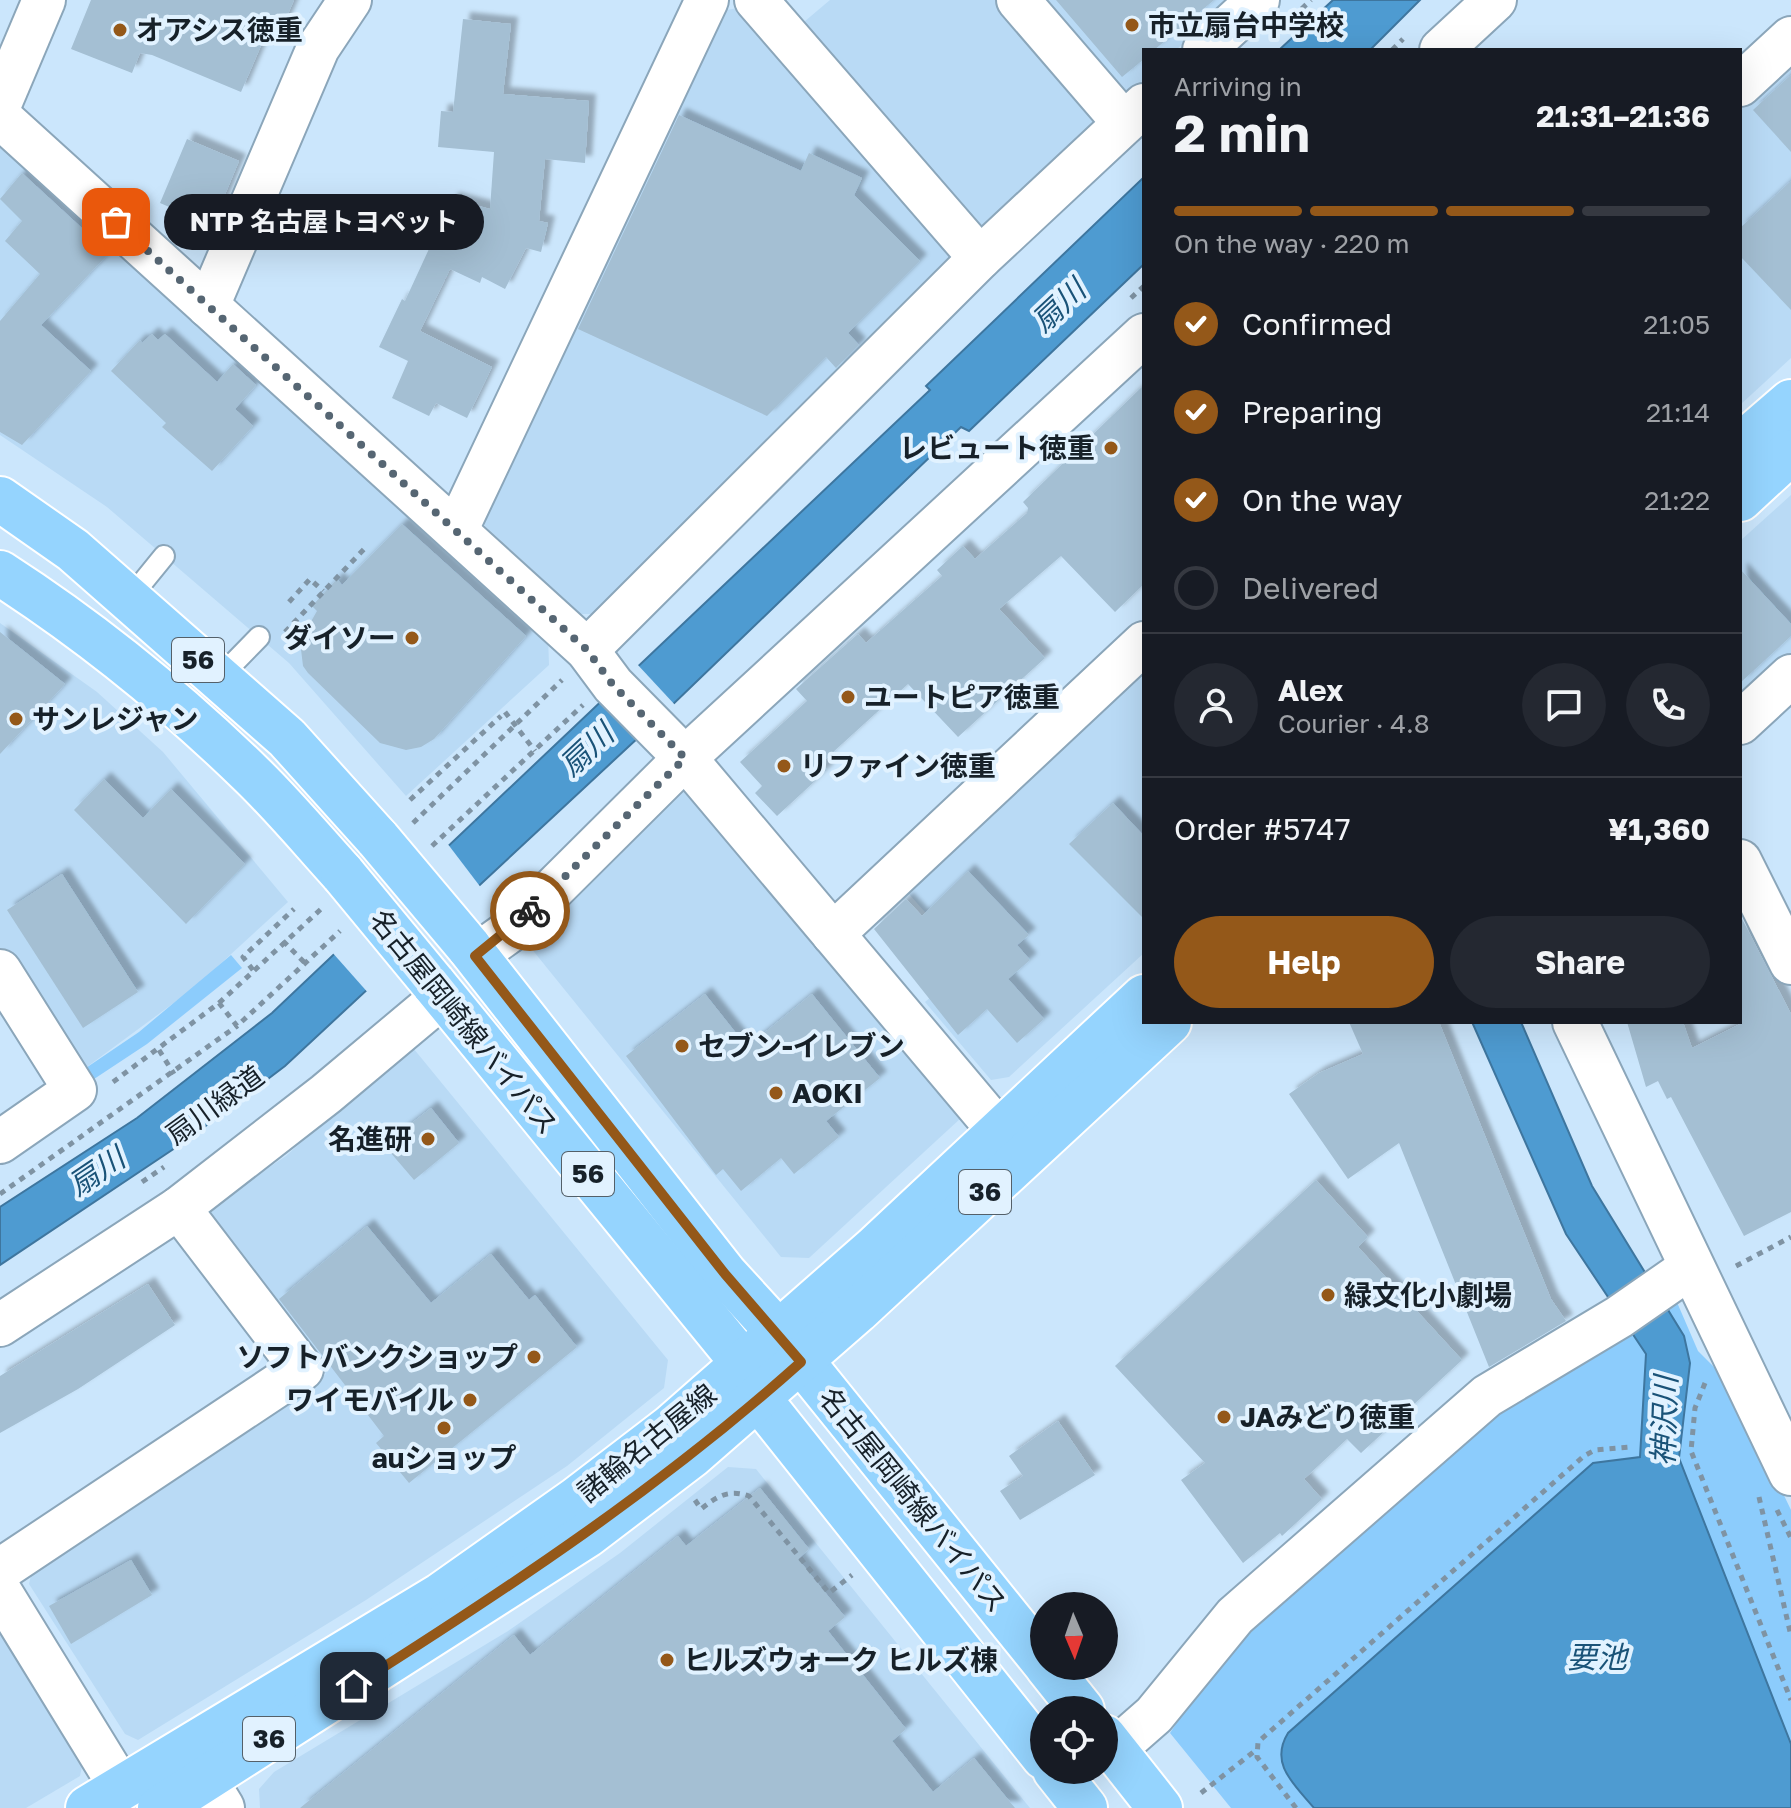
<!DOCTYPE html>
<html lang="en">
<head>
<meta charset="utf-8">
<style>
  :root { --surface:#171b24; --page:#242831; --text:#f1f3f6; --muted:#9ea1a6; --line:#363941; --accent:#945819 }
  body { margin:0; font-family:"Golos Text","Noto Sans JP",sans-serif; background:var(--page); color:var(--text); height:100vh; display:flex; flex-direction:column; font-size:30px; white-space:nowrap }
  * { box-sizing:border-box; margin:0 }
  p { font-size:26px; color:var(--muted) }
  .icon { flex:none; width:44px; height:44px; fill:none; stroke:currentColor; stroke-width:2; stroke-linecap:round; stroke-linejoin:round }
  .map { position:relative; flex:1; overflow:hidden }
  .drawer { position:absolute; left:1142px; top:48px; width:600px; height:976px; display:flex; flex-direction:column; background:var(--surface); border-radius:0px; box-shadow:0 8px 32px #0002 }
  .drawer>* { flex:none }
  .needle { width:52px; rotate:178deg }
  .controls { position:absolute; left:1030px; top:1592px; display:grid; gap:16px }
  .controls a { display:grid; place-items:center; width:88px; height:88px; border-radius:50%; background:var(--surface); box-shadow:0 8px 32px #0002; font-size:40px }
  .pin { position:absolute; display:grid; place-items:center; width:68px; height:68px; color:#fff; margin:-34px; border-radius:16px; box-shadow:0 4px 12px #0006 }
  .courier { position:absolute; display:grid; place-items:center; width:80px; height:80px; margin:-40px; border:6px solid #945819; border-radius:50%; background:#fff; color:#222; box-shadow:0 2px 10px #0007 }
  .bubble { position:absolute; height:56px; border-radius:28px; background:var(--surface); box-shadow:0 8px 32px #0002; font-size:26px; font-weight:700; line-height:56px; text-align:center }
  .head em { font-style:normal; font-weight:700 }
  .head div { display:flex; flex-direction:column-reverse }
  .head { display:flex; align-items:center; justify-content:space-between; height:136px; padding:0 32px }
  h1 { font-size:52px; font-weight:700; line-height:60px }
  .bar { display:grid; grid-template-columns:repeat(4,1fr); gap:12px 8px; align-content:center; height:96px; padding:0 32px }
  .bar i { height:10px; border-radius:6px; background:var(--line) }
  .bar .current { background:var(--accent) }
  .bar p { grid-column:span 4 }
  .line { display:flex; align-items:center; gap:20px; padding:0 32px; border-top:2px solid var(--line) }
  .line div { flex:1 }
  .round { display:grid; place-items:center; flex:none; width:84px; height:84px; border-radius:42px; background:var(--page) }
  ol { padding:0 32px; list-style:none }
  li { display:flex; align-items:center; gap:24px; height:88px }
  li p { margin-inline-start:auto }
  li .icon { padding:8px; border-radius:50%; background:var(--accent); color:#fff; stroke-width:4 }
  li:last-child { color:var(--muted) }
  li i { width:44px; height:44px; border:4px solid var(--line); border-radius:50% }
  .action { display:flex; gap:16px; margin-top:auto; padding:16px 32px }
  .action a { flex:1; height:92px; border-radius:48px; background:var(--accent); color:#fff; font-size:32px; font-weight:700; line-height:92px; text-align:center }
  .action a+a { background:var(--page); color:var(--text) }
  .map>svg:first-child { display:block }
</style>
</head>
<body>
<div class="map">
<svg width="1791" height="1808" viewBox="0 0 1791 1808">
  <defs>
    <filter id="shadow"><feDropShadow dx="7" dy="-7" stdDeviation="2" flood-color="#0004"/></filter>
  </defs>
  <rect width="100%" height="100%" fill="#cbe6fc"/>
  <g fill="#b9daf5">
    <path d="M830 0H1002L1098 111V134L999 229H975L798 27Z"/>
    <path d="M1039 0H1230L1176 50H1144V80L1132 91 1117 90Z"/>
    <path d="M744 7 955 245V267L598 614H580L485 526 482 512 715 12Z"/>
    <path d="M1791 58V358L1740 405V105Z"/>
    <path d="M0 140 548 636 549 665 406 796 289 663 107 507 0 435Z"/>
    <path d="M1791 495V655L1740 702V541Z"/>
    <path d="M0 623 97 692 163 752 288 902 194 988 80 1072 0 949Z"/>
    <path d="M1144 671V953L1009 1077 991 1080 925 1002 970 963 901 885Z"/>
    <path d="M672 791H693L961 1118 809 1258 781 1257 522 937Z"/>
    <path d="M409 1043 668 1360 664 1388 567 1466 366 1600 138 1740 125 1734 29 1584 33 1567 326 1374 206 1223 209 1208 286 1156Z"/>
    <path d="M728 1467 756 1469 1030 1808H260L259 1789 274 1772 508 1631 620 1553Z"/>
    <path d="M0 1616 84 1757 80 1776 26 1808H0Z"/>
  </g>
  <g fill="#8cccfc">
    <path d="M231 955 242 968 147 1044 88 1083 80 1072 139 1032Z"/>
    <path d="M1676 1300 1698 1351 1730 1383 1791 1510V1808H1231L1170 1733 1226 1648 1498 1405Z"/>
  </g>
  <g fill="#4e9bd1" stroke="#3e769f" stroke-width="2">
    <path d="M1333 0H1420L1370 50H1279Z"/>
    <path d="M1144 177V264L969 431 961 427 640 736 285 1066 187 1140 0 1265V1207L137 1118 272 1013 930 390 926 386Z"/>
    <path d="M1472 1022H1521L1592 1186 1684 1336 1690 1363 1679 1458 1791 1744V1808H1314C1294 1784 1269 1764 1288 1733L1593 1463 1640 1457 1646 1354 1566 1234Z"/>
  </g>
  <g fill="#cbe6fc">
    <path d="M637 664 676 706 642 739 609 691Z"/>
    <path d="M447 843 482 889 370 995 331 951Z"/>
  </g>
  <g fill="#a4bfd3" filter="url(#shadow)">
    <path d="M91 0H294L280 32 269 27 241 92 152 55 140 53 132 73 71 49Z"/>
    <path d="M1056 0H1214L1154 50H1144V59L1122 77Z"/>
    <path d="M463 19 511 24 503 94 589 101 585 163 545 159 539 221 548 223 541 252 526 248 505 289 482 277 480 283 450 269 420 331 492 367 467 418 436 403 429 416 392 398 408 361 379 347 402 299 405 301 452 199 490 209 494 152 438 147 441 111 453 112Z"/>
    <path d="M1791 75V152L1753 110Z"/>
    <path d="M679 115 801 171 809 153 862 178 854 195 920 261 848 333 859 345 836 368 826 357 767 416 578 329Z"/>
    <path d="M187 139 239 161 206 240 175 226 181 212 160 203Z"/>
    <path d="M22 173 109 253 41 325 91 371 22 445 0 432V321L40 274 5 241 22 221 0 199Z"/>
    <path d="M1791 181V310L1740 256V228Z"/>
    <path d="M152 334 158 340 165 334 217 382 233 364 256 385 235 409 253 426 212 471 162 427 166 423 111 371 140 340 142 343Z"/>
    <path d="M1144 385V584L1115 612 1061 556 999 609 1045 658 958 737 908 684 821 763 827 770 777 816 755 793 762 786 740 762 807 701 796 689 858 634 866 643 942 576 937 570 963 546 975 559 1027 513 1028 508 1023 502Z"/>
    <path d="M402 524 526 636 434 739 421 747 406 750 380 743 308 673 303 666 300 641 317 611 312 606 337 579 342 585Z"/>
    <path d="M1740 569 1791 624V636L1740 683Z"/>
    <path d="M0 632 65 684 0 754Z"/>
    <path d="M104 779 143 818 171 789 245 864 186 924 74 810Z"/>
    <path d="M1113 803 1144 836V919L1069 844Z"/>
    <path d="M968 871 1029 935 1017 945 1030 960 1008 979 1044 1019 1017 1043 987 1009 958 1035 874 929 906 899 922 916Z"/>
    <path d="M62 874 138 992 83 1028 7 910Z"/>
    <path d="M1740 915 1791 1014V1212L1744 1236 1671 1097 1667 1099 1658 1081 1646 1087 1627 1022H1683L1692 1048 1740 1024Z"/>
    <path d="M705 994 747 1047 812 994 880 1078 826 1121 839 1137 794 1174 781 1158 741 1191 723 1169 716 1175 626 1056Z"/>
    <path d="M1349 1022H1439L1551 1299 1566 1321 1489 1367 1399 1143 1348 1179 1289 1094 1319 1073 1363 1054Z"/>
    <path d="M431 1108 459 1143 414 1180 384 1145Z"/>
    <path d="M1316 1180 1368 1237 1358 1247 1462 1360 1361 1453 1347 1439 1304 1479 1322 1499 1282 1536 1280 1533 1243 1563 1181 1480 1205 1463 1115 1366Z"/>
    <path d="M367 1226 431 1303 491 1254 529 1300 535 1295 577 1347 409 1483 376 1443 384 1436 279 1299Z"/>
    <path d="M148 1284 175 1325 78 1389 0 1433V1376Z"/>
    <path d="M1058 1421 1095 1475 1020 1520 1000 1491 1023 1476 1009 1456Z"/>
    <path d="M760 1488 809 1549 798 1559 845 1617 828 1631 906 1729 892 1741 933 1792 974 1758 1015 1808H300L514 1635 530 1655 678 1536 686 1546Z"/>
    <path d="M131 1560 152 1595 71 1644 49 1606Z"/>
  </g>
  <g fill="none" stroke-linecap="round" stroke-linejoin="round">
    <defs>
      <g id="lane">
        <path d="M129 599 164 556"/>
        <path d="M219 678 259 637"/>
      </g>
      <g id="street">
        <path d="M756 0 980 258"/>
        <path d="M1018 0 1124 123"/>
        <path d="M1204 50 1258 0"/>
        <path d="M1441 50 1495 0"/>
        <path d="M1740 85 1791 38"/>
        <path d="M0 104 44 0"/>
        <path d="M0 117 587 650 613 685 685 758 999 1131"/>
        <path d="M208 306 318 48 350 0"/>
        <path d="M456 531 707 0"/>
        <path d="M587 650 980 258 1144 105"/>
        <path d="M1740 723 1791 676"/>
        <path d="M1740 861 1791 963"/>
        <path d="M833 934 1144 643"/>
        <path d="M475 956 514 928 685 758 1144 335"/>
        <path d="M0 971 75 1090 0 1142"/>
        <path d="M0 1325 179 1208 326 1094 443 996"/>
        <path d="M0 1570 302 1369 179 1208"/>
        <path d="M0 1591 121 1788"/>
        <path d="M1114 1750 1154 1715 1235 1616 1487 1396 1619 1317 1691 1267"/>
      </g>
      <g id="secondary">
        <path d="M1575 1022 1791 1473"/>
        <path d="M205 1780 222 1808"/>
      </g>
      <g id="primary">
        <path d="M1740 446 1791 402"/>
        <path d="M0 499 73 550 287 738 378 839"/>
        <path d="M1740 499 1791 452"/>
        <path d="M0 573C90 631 175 700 252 775 284 806 313 841 343 874"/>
        <path d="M468 946 725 1274 778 1332 1044 1662"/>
        <path d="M433 983 744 1364 759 1399 1044 1757"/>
        <path d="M1047 1666 1082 1710"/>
        <path d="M1104 1737 1160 1808"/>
        <path d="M1055 1770 1085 1808"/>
        <path d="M88 1808 441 1595 577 1499 671 1427 874 1249 1144 997"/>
        <path d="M160 1808 587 1535 692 1455 857 1311 1169 1022"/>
      </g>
    </defs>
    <use href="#lane" stroke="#8ba6ba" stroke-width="24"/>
    <use href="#street" stroke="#8ba6ba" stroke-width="46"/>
    <use href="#secondary" stroke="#8ba6ba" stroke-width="48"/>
    <use href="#primary" stroke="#fff" stroke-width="48"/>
    <g stroke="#7f93a3" stroke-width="5" stroke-dasharray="6 6" stroke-linecap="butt">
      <path d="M1293 17 1311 0"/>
      <path d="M1392 50 1403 39"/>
      <path d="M1131 298 1144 286"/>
      <path d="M289 602 310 579 323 591"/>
      <path d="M285 632 367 546"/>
      <path d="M505 712 535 751"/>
      <path d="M410 800 501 716"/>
      <path d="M413 823 562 680"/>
      <path d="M432 846 583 705"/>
      <path d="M283 941 305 963"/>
      <path d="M253 970 243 957 294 909"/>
      <path d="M219 1003 321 909"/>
      <path d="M159 1050 174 1074"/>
      <path d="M113 1082 219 1003 237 1026 340 931"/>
      <path d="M142 1182 164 1167"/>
      <path d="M0 1194 237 1026"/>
      <path d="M1736 1266 1791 1237"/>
      <path d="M1705 1383 1695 1408 1691 1451 1791 1700"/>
      <path d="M1759 1497 1791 1636"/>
      <path d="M695 1500 701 1509C717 1496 729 1489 749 1496L829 1593 852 1575"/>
      <path d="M1777 1510 1791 1538"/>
      <path d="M1201 1793 1256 1750"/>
      <path d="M1296 1808 1257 1757 1258 1742 1584 1456 1595 1450 1630 1447"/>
    </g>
    <use href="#lane" stroke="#fff" stroke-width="20"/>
    <use href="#street" stroke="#fff" stroke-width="42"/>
    <use href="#secondary" stroke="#fff" stroke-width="44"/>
    <use href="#primary" stroke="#95d4fe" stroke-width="44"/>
    <defs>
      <g id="primary-bridge">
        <path d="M378 839 468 946"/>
        <path d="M343 874 433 983"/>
      </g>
    </defs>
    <use href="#primary-bridge" stroke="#fff" stroke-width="48" stroke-linecap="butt"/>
    <use href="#primary-bridge" stroke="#95d4fe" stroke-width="44"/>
  </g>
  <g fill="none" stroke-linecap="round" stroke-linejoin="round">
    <path stroke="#566673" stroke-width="8" stroke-dasharray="0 14.4" d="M116 222 587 650 613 685 685 758 530 911"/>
    <path stroke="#945819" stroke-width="10" d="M354 1686C512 1586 661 1487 801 1362L725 1274 475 956 530 911"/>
  </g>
  <g fill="#945819" stroke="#e1f2ff" stroke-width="3">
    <circle cx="1132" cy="25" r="8"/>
    <circle cx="120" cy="30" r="8"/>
    <circle cx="1111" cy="448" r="8"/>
    <circle cx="412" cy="638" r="8"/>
    <circle cx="848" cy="697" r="8"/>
    <circle cx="16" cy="719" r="8"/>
    <circle cx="784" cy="766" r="8"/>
    <circle cx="682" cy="1046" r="8"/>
    <circle cx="776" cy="1093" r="8"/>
    <circle cx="428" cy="1139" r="8"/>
    <circle cx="1328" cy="1295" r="8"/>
    <circle cx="534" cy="1357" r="8"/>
    <circle cx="470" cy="1400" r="8"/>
    <circle cx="1224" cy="1417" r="8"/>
    <circle cx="444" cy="1428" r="8"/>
    <circle cx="667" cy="1660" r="8"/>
  </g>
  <g text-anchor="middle" stroke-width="8" stroke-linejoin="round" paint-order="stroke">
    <g fill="#e1f2ff" stroke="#546069" stroke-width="2">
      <rect x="172" y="638" width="52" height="44" rx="6"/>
      <rect x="562" y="1152" width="52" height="44" rx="6"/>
      <rect x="959" y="1170" width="52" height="44" rx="6"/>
      <rect x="243" y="1717" width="52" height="44" rx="6"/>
    </g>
    <g font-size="26" font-weight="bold" fill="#172129">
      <text x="198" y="669">56</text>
      <text x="588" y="1183">56</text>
      <text x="985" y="1201">36</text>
      <text x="269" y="1748">36</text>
    </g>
    <g font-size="28" font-weight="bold" fill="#172129" stroke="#e1f2ff" text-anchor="start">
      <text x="1148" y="35">市立扇台中学校</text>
      <text x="136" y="40">オアシス徳重</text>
      <text x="1095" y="458" text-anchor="end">レビュート徳重</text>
      <text x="396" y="648" text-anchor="end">ダイソー</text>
      <text x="864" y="707">ユートピア徳重</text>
      <text x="32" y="729">サンレジャン</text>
      <text x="800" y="776">リファイン徳重</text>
      <text x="698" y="1056">セブン-イレブン</text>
      <text x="792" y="1103">AOKI</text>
      <text x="412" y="1149" text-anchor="end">名進研</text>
      <text x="1344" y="1305">緑文化小劇場</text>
      <text x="518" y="1367" text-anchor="end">ソフトバンクショップ</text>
      <text x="454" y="1410" text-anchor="end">ワイモバイル</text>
      <text x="1240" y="1427">JAみどり徳重</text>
      <text x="444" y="1468" text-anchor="middle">auショップ</text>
      <text x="683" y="1670">ヒルズウォーク ヒルズ棟</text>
    </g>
    <g font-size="28" fill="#172129" stroke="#e1f2ff">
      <text transform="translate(464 1022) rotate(51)" y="10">名古屋岡崎線バイパス</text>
      <text transform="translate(215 1105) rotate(-36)" y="10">扇川緑道</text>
      <text transform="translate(647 1443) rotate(-39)" y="10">諸輪名古屋線</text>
      <text transform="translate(913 1500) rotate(51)" y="10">名古屋岡崎線バイパス</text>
    </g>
    <g font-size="30" font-style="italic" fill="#1a5378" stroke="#e1f2ff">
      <text transform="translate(1059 306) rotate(-43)" y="10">扇川</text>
      <text transform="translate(587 750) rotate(-43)" y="10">扇川</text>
      <text transform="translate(97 1172) rotate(-34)" y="10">扇川</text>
      <text transform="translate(1665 1421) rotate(-88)" y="10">神沢川</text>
      <text x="1597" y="1668">要池</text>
    </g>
  </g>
</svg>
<div class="controls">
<a><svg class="needle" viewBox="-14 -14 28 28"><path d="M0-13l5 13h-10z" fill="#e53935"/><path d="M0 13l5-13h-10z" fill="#9ea1a6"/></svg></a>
<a><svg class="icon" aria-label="locate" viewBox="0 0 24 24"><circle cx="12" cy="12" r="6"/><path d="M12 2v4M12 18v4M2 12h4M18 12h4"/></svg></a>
</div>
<div class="pin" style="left:116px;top:222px;background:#ea580c"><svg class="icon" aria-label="bag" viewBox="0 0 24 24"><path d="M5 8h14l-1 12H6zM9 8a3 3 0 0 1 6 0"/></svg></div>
<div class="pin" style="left:354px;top:1686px;background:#1f2937"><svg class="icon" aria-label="home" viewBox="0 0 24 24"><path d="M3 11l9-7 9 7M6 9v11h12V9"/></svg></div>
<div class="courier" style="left:530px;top:911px"><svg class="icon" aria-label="bike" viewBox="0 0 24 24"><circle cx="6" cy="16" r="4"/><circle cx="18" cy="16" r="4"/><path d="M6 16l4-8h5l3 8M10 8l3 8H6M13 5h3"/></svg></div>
<div class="bubble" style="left:164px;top:194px;width:320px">NTP 名古屋トヨペット</div>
<section class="drawer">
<div class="head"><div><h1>2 min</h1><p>Arriving in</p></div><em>21:31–21:36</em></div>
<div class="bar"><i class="current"></i><i class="current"></i><i class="current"></i><i></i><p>On the way · 220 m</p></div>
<ol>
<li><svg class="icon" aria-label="check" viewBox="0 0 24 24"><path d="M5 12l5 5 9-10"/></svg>Confirmed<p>21:05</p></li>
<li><svg class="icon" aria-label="check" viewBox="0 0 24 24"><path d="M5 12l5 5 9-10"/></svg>Preparing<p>21:14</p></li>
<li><svg class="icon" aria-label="check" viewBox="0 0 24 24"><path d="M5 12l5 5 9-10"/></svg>On the way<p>21:22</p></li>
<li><i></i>Delivered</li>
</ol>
<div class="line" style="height:144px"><a class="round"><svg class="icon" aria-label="person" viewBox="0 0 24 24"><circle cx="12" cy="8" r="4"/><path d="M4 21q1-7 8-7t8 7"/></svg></a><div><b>Alex</b><p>Courier · 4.8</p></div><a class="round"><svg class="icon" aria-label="chat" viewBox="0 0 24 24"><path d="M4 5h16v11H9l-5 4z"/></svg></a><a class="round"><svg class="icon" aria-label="phone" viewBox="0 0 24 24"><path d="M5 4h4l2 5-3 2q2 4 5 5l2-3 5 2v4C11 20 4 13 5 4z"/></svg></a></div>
<div class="line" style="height:104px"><div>Order #5747</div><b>¥1,360</b></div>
<div class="action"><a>Help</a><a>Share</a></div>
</section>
</div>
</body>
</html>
